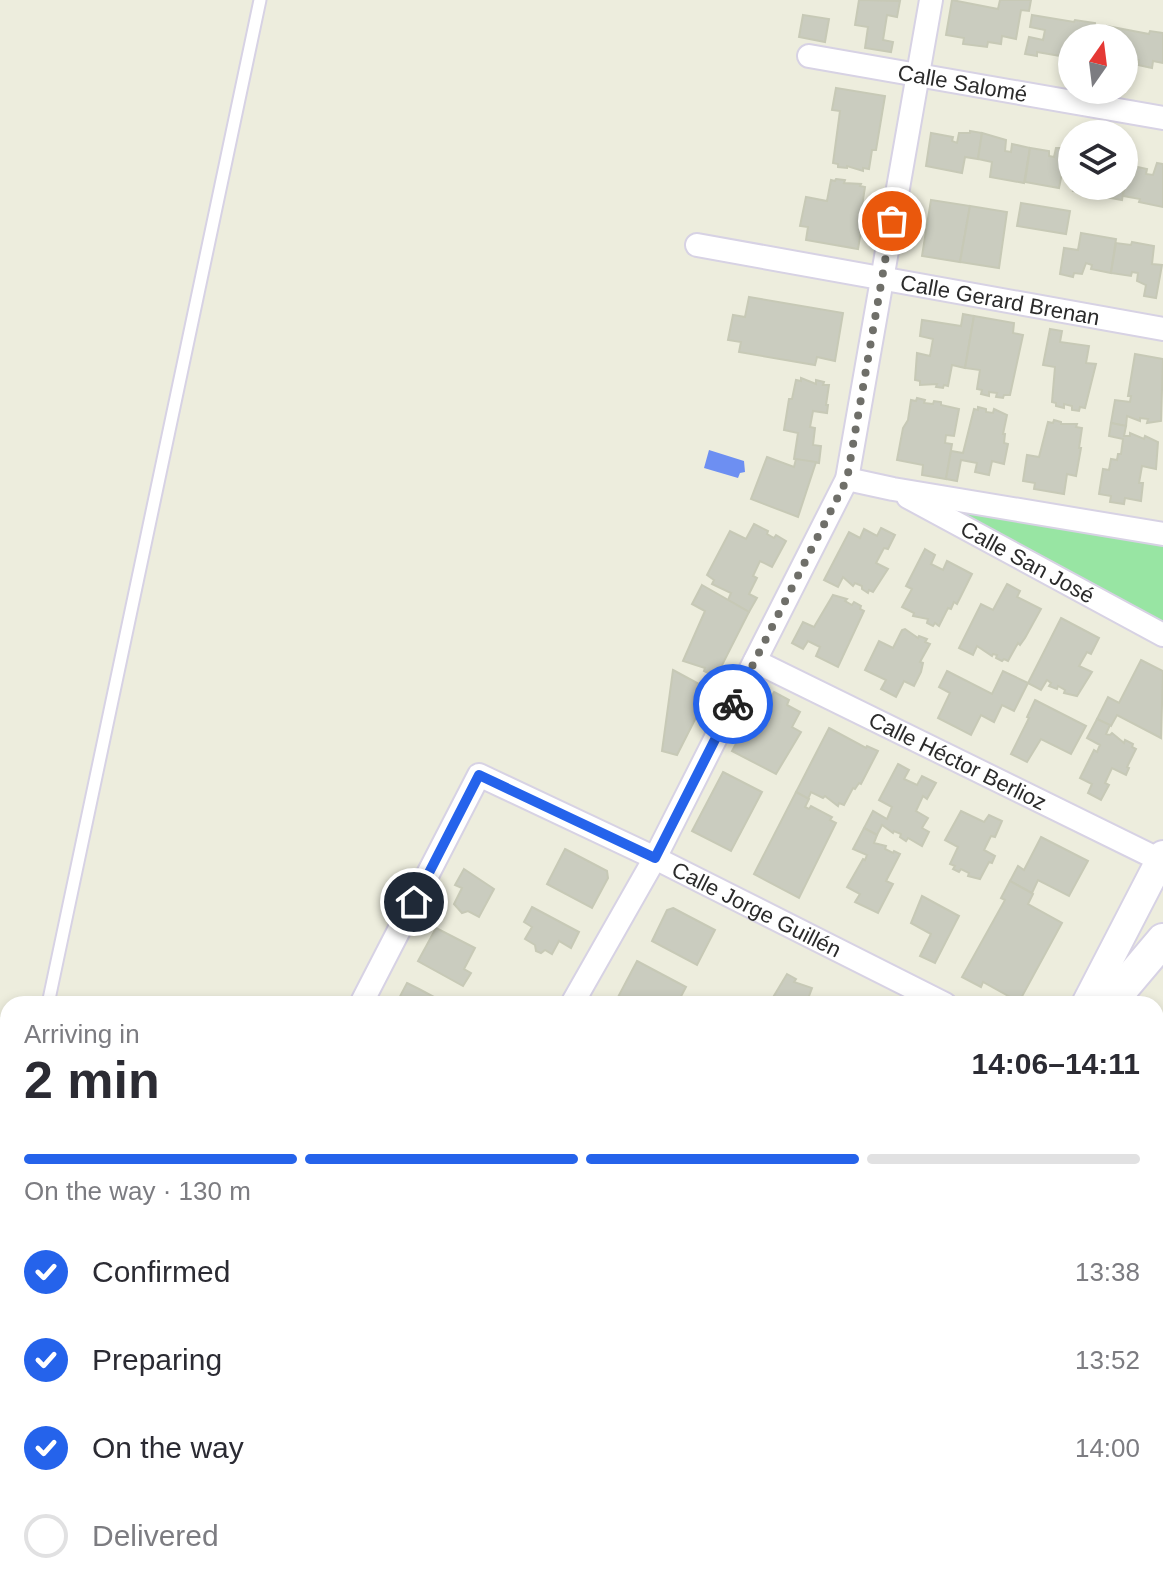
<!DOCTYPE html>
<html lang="en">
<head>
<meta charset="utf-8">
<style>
  :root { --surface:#fff; --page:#f2f2f3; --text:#2b2b33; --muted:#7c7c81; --line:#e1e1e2; --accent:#2563eb }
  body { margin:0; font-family:Arial,sans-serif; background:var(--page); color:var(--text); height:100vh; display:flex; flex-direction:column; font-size:30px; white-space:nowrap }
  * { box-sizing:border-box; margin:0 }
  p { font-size:26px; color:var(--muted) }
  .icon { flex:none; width:44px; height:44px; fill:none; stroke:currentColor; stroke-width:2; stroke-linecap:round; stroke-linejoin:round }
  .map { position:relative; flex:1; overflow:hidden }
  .details { position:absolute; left:0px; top:996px; width:1164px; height:600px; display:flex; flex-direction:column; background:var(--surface); border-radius:24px 24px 0 0; box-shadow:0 4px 12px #0003 }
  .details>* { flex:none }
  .needle { width:52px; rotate:14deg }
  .fabs { position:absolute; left:1058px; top:24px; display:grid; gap:16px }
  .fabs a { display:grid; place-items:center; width:80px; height:80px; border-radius:50%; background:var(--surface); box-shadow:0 4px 12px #0003; font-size:40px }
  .pin { position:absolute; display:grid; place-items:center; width:68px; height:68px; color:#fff; margin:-34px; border:4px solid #fff; border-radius:50%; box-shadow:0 2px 8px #0007 }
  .courier { position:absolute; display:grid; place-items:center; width:80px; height:80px; margin:-40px; border:6px solid #2563eb; border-radius:50%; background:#fff; color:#222; box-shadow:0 2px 10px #0007 }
  .headline em { font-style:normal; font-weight:700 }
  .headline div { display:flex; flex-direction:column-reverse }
  .headline { display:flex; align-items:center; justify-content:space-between; height:136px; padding:0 24px }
  h1 { font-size:52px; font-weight:700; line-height:60px }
  .bar { display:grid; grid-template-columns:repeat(4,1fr); gap:12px 8px; align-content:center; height:96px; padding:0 24px }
  .bar i { height:10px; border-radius:6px; background:var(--line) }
  .bar .selected { background:var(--accent) }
  .bar p { grid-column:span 4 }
  ol { padding:0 24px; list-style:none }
  li { display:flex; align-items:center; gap:24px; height:88px }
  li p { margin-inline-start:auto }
  li .icon { padding:8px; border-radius:50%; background:var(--accent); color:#fff; stroke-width:4 }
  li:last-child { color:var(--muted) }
  li i { width:44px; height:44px; border:4px solid var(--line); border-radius:50% }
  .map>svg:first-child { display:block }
</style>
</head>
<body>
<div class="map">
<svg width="1163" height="1596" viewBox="0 0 1163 1596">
  <rect width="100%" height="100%" fill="#ededdd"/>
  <g fill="#98e5a3">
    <path d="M893 489 1163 534V635Z"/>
    <path d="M8 1170V1277L0 1273V1174Z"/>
  </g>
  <path fill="#6d8ff2" d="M709 450 744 461 745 472 740 473 738 478 704 468Z"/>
  <g fill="#caccbf" stroke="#c7c9b6" stroke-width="2">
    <path d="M859 0 900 1 897 17 887 15 883 40 893 42 891 52 865 48 868 27 855 25Z"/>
    <path d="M952 0 998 9 1000 0H1031L1029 11 1021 10 1016 39 1002 36 1001 44 988 42 987 47 963 44 964 38 946 35Z"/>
    <path d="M803 15 829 19 825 42 799 37Z"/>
    <path d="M1032 15 1074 22 1075 20 1095 23 1093 38H1072V58L1037 52V56L1025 54 1029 37 1043 40 1045 30 1030 27Z"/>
    <path d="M1107 26 1149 34 1150 31 1163 33V63L1153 61 1152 68 1138 65 1139 60 1124 58V38H1105Z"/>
    <path d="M836 88 885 96 876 150H872L869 169 863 168V171L847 166V168L838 167V164L833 163 840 111 832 110Z"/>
    <path d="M970 131 982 133 978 159 965 157 962 173 926 166 931 133 953 137 952 141 957 143 959 133H970Z"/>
    <path d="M982 133 1006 140 1005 151 1011 152 1012 144 1030 148 1024 183 990 177 992 162 978 159Z"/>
    <path d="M1067 146 1072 147V174L1062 173 1059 188 1025 182 1030 148 1049 151V156L1054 157 1056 148H1067Z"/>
    <path d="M1124 162 1128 163 1122 200 1073 191 1074 186H1124Z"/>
    <path d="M1157 163 1163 164V207L1139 202 1140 199 1123 196 1128 165 1147 169 1146 174 1153 175Z"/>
    <path d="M836 179 845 180 844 183 861 184 860 186 865 187 862 206 865 207 858 249 806 240 808 227 800 226 806 197 827 201 831 180 835 181Z"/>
    <path d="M931 200 970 206 960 262 922 256Z"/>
    <path d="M1021 203 1070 211 1066 234 1017 226Z"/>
    <path d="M970 206 1007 212 999 268 960 262Z"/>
    <path d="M1081 233 1116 239 1111 273 1091 269 1092 265 1086 263 1082 274 1074 273 1073 277 1060 274 1064 248 1078 250Z"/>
    <path d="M1132 242 1154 246 1152 264 1162 265 1156 298 1144 296 1146 285 1137 281 1138 273 1132 272 1131 276 1111 273 1116 243 1131 245Z"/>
    <path d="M749 297 843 313 835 361 817 357 815 365 739 352 741 342 728 340 733 315 745 317Z"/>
    <path d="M963 314 974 316 965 368 952 365 948 386 944 385 943 388 936 387 937 384 920 385V381L915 380 917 353 930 356 933 339 920 336 922 320 961 326Z"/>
    <path d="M974 316 1014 323 1013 333 1023 335 1010 395H1004L1003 398 996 397 997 393 989 392V396L981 394 982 390 977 389 980 370 965 368Z"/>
    <path d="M1050 329 1062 331 1060 342 1089 346 1086 363 1096 364 1085 408 1080 407 1079 411 1072 410V406L1064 404V408L1056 406V403L1052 402 1055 367 1043 365Z"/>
    <path d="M1135 354 1163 359 1161 421 1147 423 1148 419 1140 418V421L1127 416 1126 426 1111 423 1115 400 1130 402 1131 396H1128Z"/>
    <path d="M801 378 816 384V380L824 382 823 385H829L826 405H828L827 413 813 411 810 427 815 428 813 445 821 446 819 463 794 459 798 433 784 430 789 399H792L796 380 801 381Z"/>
    <path d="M917 398 925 400 924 403 933 404 934 401 941 402V405L959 409 954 436 946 435 945 443 952 444 946 479 922 475 923 465 897 460 903 428 908 420 911 400 916 401Z"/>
    <path d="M978 407 986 409V412L993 413 994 409 1007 415 1003 434H1005L1004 443 1008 444 1004 464 992 461 989 475 975 472 977 463 961 460 957 481 946 479 951 451 963 453 974 409 978 410Z"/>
    <path d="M1054 420 1061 422V424H1077L1076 427 1082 428 1079 448H1081L1076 476 1067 474 1064 494 1034 489 1035 483 1023 481 1027 455 1039 457 1048 422 1053 423Z"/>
    <path d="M1111 423 1126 426 1124 436H1130V433L1144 439 1145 436 1158 442 1156 469 1142 466 1139 483H1143L1141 501 1125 498 1124 504 1110 502 1111 496 1099 494 1103 469 1109 470 1111 459 1117 460 1118 454H1121L1123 439 1109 436Z"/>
    <path d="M767 457 794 467 796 459 816 462 798 517 751 499Z"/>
    <path d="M754 524 768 531 767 534 774 538 776 535 786 541 772 567 760 561 753 576 757 578 749 594 757 598 749 612 728 600 731 593 712 584 714 580 707 575 730 531 746 539Z"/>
    <path d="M881 528 895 535 888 549 884 548 876 563 888 569 873 592 869 590 868 593 862 589V586L855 583 853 586 843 577 838 587 824 580 849 532 860 538 864 529 877 536Z"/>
    <path d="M925 549 935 555 931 564 943 570 947 561 972 574 957 604 954 602 951 609 948 608 939 626 935 623 933 626 927 623 928 619 913 616 914 613 902 607 912 589 906 586Z"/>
    <path d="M1007 584 1020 591 1017 597 1041 609 1025 638 1020 645 1018 643 1008 661 1004 659 1002 661 996 658 997 655 993 654 992 656 977 646 973 655 959 648 981 604 993 610Z"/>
    <path d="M702 585 749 612 716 677 704 671 705 668 683 661 705 611 692 604Z"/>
    <path d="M833 595 847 599 845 601 852 605 854 602 861 606 860 609 864 611 838 667 816 656 820 647 808 641 803 649 792 643 803 622 814 627Z"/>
    <path d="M1061 618 1099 638 1091 654 1087 652 1079 666 1092 672 1077 696 1064 693 1065 690 1058 686 1057 689 1049 686 1051 683 1047 680 1041 690 1028 683Z"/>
    <path d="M905 629 918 638 919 636 927 639 925 642 930 644 920 662 923 663 921 672 914 686 904 681 896 697 881 689 886 680 865 670 879 641 893 648 902 630Z"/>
    <path d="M1141 660 1163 671 1161 738 1117 715 1111 726 1097 719 1108 697 1119 703Z"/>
    <path d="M673 670 710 690 677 755 662 751Z"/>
    <path d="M947 671 992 694 1003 671 1028 683 1014 711 1002 705 994 722 981 715 971 735 938 718 950 693 939 687Z"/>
    <path d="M774 692 789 700 787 705 800 712 792 727 801 732 776 774 732 751 762 695 770 699Z"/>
    <path d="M1035 700 1086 726 1071 754 1041 739 1027 762 1011 754 1029 718 1027 717Z"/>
    <path d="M1097 719 1110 725 1106 734 1110 735 1112 733 1124 743 1125 740 1133 744 1132 747 1136 749 1127 767 1129 768 1126 775 1112 768 1105 783 1109 785 1101 800 1088 793 1092 784 1080 778 1094 750 1097 752 1100 745 1087 738Z"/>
    <path d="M829 728 866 748 867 746 878 751 861 784 859 783 855 789 853 788 844 805 839 803 838 806 825 796 823 798 811 792 808 799 796 792Z"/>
    <path d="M898 764 909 770 904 779 917 785 922 776 936 783 927 799 923 796 916 811 928 818 922 828 929 832 922 846 908 838 906 841 900 837 901 834 894 831 893 833 882 825 877 835 864 828 873 811 887 819 892 807 879 800Z"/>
    <path d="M723 772 762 792 731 851 692 831Z"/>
    <path d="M796 792 809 799 805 807 809 809 811 806 832 817 830 820 836 823 799 898 754 874Z"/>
    <path d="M961 811 984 822 989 815 1002 821 995 837 991 836 984 850 995 856 992 863 989 862 980 879 968 876 969 873 961 869 959 872 953 869 955 866 950 864 958 847 945 840Z"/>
    <path d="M864 828 877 835 874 843 886 846 885 849 893 853 894 851 900 854 886 881 893 884 878 913 855 902 860 894 847 887 863 859 865 860 867 855 853 849Z"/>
    <path d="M1041 837 1088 861 1069 896 1038 880 1032 893 1010 881 1018 866 1024 870Z"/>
    <path d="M565 849 607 871 608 878 592 908 547 884Z"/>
    <path d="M464 869 494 889 479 917 468 911 462 913 454 904 462 888 455 885Z"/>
    <path d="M1010 881 1033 894 1028 904 1062 923 1019 1002 983 982 981 987 962 977 1005 900 1001 898Z"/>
    <path d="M922 896 959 916 935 963 920 956 931 934 911 923Z"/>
    <path d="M532 907 579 932 571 948 559 941 552 954 545 950 541 953 536 951 535 945 525 939 532 927 524 922Z"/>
    <path d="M673 908 715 930 697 965 652 941 667 910Z"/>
    <path d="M436 928 475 948 464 969 471 973 463 986 418 961Z"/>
    <path d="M637 961 686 987 677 1004H630L618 997Z"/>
    <path d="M787 974 796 979 794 982 812 988 806 1004H769Z"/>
    <path d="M407 983 419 989 447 1004H396Z"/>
  </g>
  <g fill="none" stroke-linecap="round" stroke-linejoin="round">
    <defs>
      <g id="service">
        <path d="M48 1004 260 0"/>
        <path d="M62 1596 66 1588"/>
        <path d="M977 1596 981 1588"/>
      </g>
      <g id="minor">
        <path id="s1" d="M809 56 1163 118"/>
        <path id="s2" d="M697 245 1163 329"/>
        <path d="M847 479 893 489 1163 534"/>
        <path id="s3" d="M908 497 1163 635"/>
        <path id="s4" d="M755 661 1160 860"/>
        <path id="s5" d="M361 1004 479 775 655 858 945 1004"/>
        <path d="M572 1004 655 858 847 479 931 0"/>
        <path d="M1156 1550 1163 1537"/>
        <path d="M644 1588 659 1596"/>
        <path d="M1121 1588 1136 1596"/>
      </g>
      <g id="tertiary">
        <path d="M1086 1004 1163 855"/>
        <path d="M0 1167 8 1163"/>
        <path d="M0 1281 8 1285"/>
        <path d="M285 1588 292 1596"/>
        <path d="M368 1588 375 1596"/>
        <path d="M760 1596 764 1588"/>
        <path d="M894 1596 898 1588"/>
      </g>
      <g id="secondary">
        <path d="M1109 1004 1163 940"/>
        <path d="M1156 1057 1163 1075"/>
        <path d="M1156 1113 1163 1096"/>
        <path d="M811 1596 816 1588"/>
        <path d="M857 1596 861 1588"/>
      </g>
    </defs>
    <use href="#service" stroke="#d7d2e4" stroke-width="15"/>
    <use href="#minor" stroke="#d7d2e4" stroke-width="26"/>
    <use href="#tertiary" stroke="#d7d2e4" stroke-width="32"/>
    <use href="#secondary" stroke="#d7d2e4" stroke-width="36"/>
    <path stroke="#d0d0d0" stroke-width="5" stroke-dasharray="6 4" stroke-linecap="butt" d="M0 1089H8"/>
    <use href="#service" stroke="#fff" stroke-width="11"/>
    <use href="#minor" stroke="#fff" stroke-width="22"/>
    <use href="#tertiary" stroke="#fff" stroke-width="28"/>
    <use href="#secondary" stroke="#fff" stroke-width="32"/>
  </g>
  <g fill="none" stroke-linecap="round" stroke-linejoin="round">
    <path stroke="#6f6f69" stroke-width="8" stroke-dasharray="0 14.4" d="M733 704 847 479 892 221"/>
    <path stroke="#2563eb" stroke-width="10" d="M414 902 479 775 655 858 733 704"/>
  </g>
  <g text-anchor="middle" stroke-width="7" stroke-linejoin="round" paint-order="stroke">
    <g font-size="22" fill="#2b2b2b" stroke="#fff">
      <text dy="8" stroke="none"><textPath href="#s1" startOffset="156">Calle Salomé</textPath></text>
      <text dy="8" stroke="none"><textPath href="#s2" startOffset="308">Calle Gerard Brenan</textPath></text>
      <text dy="8" stroke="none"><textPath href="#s3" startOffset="136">Calle San José</textPath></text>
      <text dy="8" stroke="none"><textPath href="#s4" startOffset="226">Calle Héctor Berlioz</textPath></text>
      <text dy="8" stroke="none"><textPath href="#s5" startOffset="566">Calle Jorge Guillén</textPath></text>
    </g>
  </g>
</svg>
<div class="fabs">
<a><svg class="needle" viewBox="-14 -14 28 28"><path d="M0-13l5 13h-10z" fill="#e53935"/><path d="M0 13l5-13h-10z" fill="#7c7c81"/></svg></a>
<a><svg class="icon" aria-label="layers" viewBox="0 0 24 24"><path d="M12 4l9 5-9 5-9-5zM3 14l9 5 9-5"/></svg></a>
</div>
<div class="pin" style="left:892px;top:221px;background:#ea580c"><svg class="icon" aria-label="bag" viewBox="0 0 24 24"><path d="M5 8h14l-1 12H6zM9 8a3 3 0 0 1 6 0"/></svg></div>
<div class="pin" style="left:414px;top:902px;background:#1f2937"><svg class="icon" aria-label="home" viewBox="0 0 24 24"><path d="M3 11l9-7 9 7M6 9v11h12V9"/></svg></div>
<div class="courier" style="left:733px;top:704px"><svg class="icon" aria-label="bike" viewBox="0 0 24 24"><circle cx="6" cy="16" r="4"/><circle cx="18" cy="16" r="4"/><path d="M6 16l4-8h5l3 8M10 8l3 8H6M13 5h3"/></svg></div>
<section class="details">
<div class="headline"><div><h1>2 min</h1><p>Arriving in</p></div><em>14:06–14:11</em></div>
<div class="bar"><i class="selected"></i><i class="selected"></i><i class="selected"></i><i></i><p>On the way · 130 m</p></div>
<ol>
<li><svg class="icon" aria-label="check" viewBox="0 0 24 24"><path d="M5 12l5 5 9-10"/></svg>Confirmed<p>13:38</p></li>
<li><svg class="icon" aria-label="check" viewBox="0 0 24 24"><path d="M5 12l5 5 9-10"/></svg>Preparing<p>13:52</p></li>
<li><svg class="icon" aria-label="check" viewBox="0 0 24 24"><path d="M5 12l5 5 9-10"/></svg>On the way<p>14:00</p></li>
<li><i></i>Delivered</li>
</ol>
</section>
</div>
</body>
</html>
